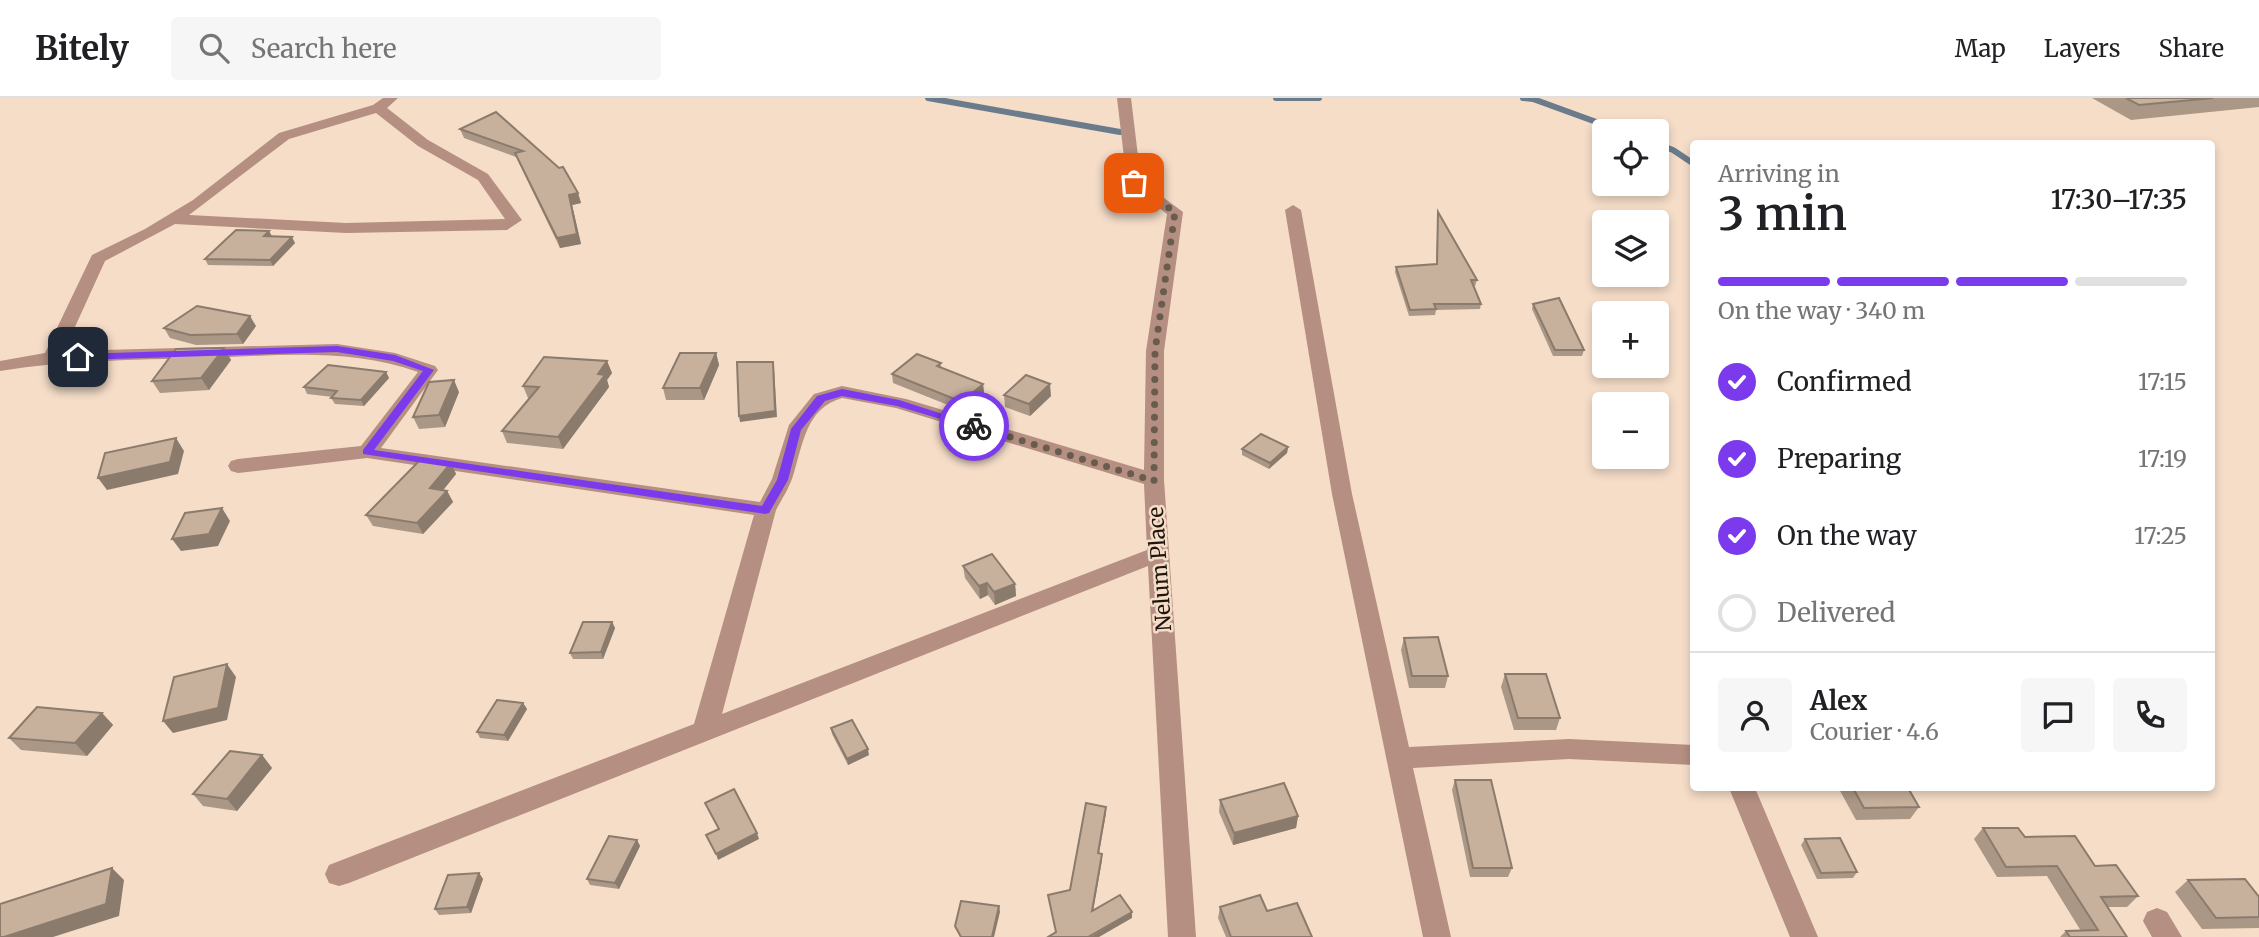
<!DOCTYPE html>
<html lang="en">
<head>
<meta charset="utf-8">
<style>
  :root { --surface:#fff; --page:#f6f6f6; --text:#202124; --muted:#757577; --line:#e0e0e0; --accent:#7c3aed }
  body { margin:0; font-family:Merriweather,serif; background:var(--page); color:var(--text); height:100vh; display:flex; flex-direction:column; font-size:26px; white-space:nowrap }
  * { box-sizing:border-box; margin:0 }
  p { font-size:23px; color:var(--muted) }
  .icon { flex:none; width:38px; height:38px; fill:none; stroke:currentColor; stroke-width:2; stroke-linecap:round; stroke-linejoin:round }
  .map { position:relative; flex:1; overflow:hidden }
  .sheet { position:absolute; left:1690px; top:42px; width:525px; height:651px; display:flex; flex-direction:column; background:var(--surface); border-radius:7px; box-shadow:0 4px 10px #0003 }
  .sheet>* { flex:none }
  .controls { position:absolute; left:1592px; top:21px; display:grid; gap:14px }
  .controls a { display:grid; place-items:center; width:77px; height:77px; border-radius:7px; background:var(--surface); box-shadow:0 4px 10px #0003; font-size:35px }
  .pin { position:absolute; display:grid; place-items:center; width:60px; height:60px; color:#fff; margin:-30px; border-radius:14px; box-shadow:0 4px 10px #0006 }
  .courier { position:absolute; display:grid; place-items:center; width:70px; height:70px; margin:-35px; border:5px solid #7c3aed; border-radius:50%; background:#fff; color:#222; box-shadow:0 2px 9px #0007 }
  .summary em { font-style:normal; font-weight:600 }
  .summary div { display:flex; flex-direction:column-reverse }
  .summary { display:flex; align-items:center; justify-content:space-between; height:119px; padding:0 28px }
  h1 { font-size:46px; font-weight:600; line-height:52px }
  .bar { display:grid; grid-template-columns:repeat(4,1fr); gap:10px 7px; align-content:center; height:84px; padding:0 28px }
  .bar i { height:9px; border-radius:5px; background:var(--line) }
  .bar .active { background:var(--accent) }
  .bar p { grid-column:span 4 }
  .line { display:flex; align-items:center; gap:18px; padding:0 28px; border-top:2px solid var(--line) }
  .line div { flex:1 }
  .round { display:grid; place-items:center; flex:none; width:74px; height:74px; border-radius:7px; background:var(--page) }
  ol { padding:0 28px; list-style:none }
  li { display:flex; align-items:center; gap:21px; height:77px }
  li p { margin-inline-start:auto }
  li .icon { padding:7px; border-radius:50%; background:var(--accent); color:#fff; stroke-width:4 }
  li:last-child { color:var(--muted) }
  li i { width:38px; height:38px; border:4px solid var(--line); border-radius:50% }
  header { display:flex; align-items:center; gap:42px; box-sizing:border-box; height:98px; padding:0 35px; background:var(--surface); border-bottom:2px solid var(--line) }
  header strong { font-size:33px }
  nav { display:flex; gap:38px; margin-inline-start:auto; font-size:24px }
  .search { width:490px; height:63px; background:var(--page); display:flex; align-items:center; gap:18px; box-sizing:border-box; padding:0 24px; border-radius:7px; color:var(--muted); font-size:26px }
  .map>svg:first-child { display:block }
</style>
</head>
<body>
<header>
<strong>Bitely</strong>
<div class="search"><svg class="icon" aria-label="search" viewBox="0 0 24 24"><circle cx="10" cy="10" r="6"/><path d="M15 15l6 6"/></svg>Search here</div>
<nav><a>Map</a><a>Layers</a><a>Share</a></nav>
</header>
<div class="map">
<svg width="2259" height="839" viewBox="0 0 2259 839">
  <rect width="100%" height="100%" fill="#f5ddc8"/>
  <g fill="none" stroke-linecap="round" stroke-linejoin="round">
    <g stroke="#6a7c8b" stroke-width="6">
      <path d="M928 0 1120 34"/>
      <path d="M1276 0H1319"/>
      <path d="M1523 0 1533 1 1621 33"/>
      <path d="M1657 46 1673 52 1694 66"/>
    </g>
    <g fill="#b48f82" fill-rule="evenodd">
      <path d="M383 0H398L387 10 428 42 488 76 522 122 507 132 346 135 175 126 105 163 64 253 337 246 395 255 435 268 438 272 381 350 760 404 772 381 789 327 814 296 842 288 906 301 1144 372 1146 253 1167 116 1127 85 1117 0H1131L1141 83 1183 114 1164 253V382L1196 839H1168L1148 468 349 785 339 788 329 785 325 776 329 767 694 626 754 417 367 360 238 375 231 373 228 368 231 363 238 361 361 348 418 274C348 249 275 258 202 260 133 262 68 262 0 273V263L45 255 92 157 145 131 193 102 279 35 373 7ZM376 15 418 48 478 82 505 121 346 125 189 117 289 41ZM842 300 896 310 1144 386 1147 452 722 616 776 412C782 401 789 390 793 378 803 346 806 310 842 300Z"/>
      <path d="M1293 107 1301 112 1352 396 1409 649 1569 641 1694 647V667L1569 661 1413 670 1451 839H1423L1332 396 1285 112Z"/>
      <path d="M1729 690H1755L1818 839H1790Z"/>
      <path d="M2157 810 2167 814 2182 839H2152L2143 823 2147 814Z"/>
    </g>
  </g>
  <g fill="#ab9786">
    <path d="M2092 0H2259V9L2131 22Z"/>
    <path d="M496 14 578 95 581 105 572 107 581 146 560 150 516 59 464 40 460 31Z"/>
    <path d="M1438 114 1477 182 1475 188H1474L1481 206 1480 211 1436 212 1435 217 1409 218 1395 174 1396 169 1436 166Z"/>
    <path d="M272 138 295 145 273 168 208 167 205 161Z"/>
    <path d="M1533 206 1584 252 1582 258H1553L1532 211Z"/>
    <path d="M256 228 243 246 196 247 170 240 164 230Z"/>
    <path d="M224 250 231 262 209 292 160 295 152 283Z"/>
    <path d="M716 255 719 267 704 302H666L663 290Z"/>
    <path d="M607 263 612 275 607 282 609 289 563 351 507 345 502 333 529 300H528L523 288Z"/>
    <path d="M941 265V270L983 286 984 295 963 313 893 285 892 276Z"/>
    <path d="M386 274 389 280 364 308 335 306 331 300 333 299 307 296 304 289Z"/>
    <path d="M459 294 445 329 419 331 413 319Z"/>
    <path d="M1004 297 1051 298 1030 318 1005 309Z"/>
    <path d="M1288 349 1287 355 1269 371 1242 357V351Z"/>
    <path d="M451 365 456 376 443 392 447 393 453 404 423 436 373 428 366 417Z"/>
    <path d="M963 468 1015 486 1016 498 995 507 988 497 980 501 965 480Z"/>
    <path d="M612 524 615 530 603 561H573L570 555Z"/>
    <path d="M1404 540 1448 578 1445 590H1409L1401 552Z"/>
    <path d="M1505 576 1560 620 1556 632H1514L1501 589Z"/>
    <path d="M523 605 527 611 508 643 480 640 477 634Z"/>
    <path d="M102 615 113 627 87 658 21 652 9 640Z"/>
    <path d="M831 630 869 657 848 667 832 636Z"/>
    <path d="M262 657 272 670 237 713 203 708 193 696Z"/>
    <path d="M1455 682 1512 770 1508 779H1470L1452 692Z"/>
    <path d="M1840 690H1908L1919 709 1910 721 1856 722 1839 691Z"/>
    <path d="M1220 702 1298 718 1296 730 1233 747 1219 714Z"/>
    <path d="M1983 730 2025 739 2095 768 2138 798 2127 809H2108L2127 839H2060L2066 833H2081L2047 778 1997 779 1974 741Z"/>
    <path d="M1805 741 1857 774 1853 780 1817 781 1801 747Z"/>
    <path d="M637 742 640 748 619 791 590 787 587 781Z"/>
    <path d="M479 775 483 781 471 815 439 817 435 811Z"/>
    <path d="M2188 782 2259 799V830L2202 831 2175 794Z"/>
    <path d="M1220 809 1267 813 1312 839H1226L1218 820Z"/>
  </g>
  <g fill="#8b7b6d">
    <path d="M578 95 581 105 572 107 581 146 560 150 557 140 569 97Z"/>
    <path d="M269 133 272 138H264Z"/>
    <path d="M292 139 295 145 273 168 270 162Z"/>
    <path d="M250 218 256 228 243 246 237 236Z"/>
    <path d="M224 250 231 262 209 292 201 280Z"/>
    <path d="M716 255 719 267 704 302 700 290Z"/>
    <path d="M607 263 612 275 607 282 609 289 563 351 558 339Z"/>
    <path d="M773 264 774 270 777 319 740 324 739 318Z"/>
    <path d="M386 274 389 280 364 308 361 302Z"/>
    <path d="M454 282 459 294 445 329 439 317Z"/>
    <path d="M983 286 984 295 963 313 962 304Z"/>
    <path d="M1050 286 1051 298 1030 318 1029 306Z"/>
    <path d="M176 340 184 353 178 376 107 392 98 380Z"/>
    <path d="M1288 349 1287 355 1269 371 1270 365Z"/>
    <path d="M451 365 456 376 436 401 430 390Z"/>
    <path d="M447 393 453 404 423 436 417 425Z"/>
    <path d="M222 410 230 423 218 448 181 453 172 441Z"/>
    <path d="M987 485 988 497 980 501 979 488Z"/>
    <path d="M1015 486 1016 498 995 507 994 494Z"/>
    <path d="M612 524 615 530 603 561 601 554Z"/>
    <path d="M227 566 236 579 227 622 173 635 163 623Z"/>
    <path d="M523 605 527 611 508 643 504 637Z"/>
    <path d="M102 615 113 627 87 658 75 645Z"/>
    <path d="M868 651 869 657 848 667 847 661Z"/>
    <path d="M262 657 272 670 237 713 227 701Z"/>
    <path d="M1106 709V715L1098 761V755Z"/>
    <path d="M1298 718 1296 730 1233 747 1234 735Z"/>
    <path d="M757 735 759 741 718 762 716 756Z"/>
    <path d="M637 742 640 748 619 791 615 785Z"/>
    <path d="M1102 756V762L1092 819V813Z"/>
    <path d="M112 770 124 782 119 818 53 839H4Z"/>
    <path d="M479 775 483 781 471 815 467 809Z"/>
    <path d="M999 808 1000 814 994 839H992Z"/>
    <path d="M1132 814V820L1099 839H1090Z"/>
  </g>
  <g fill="#c7b09c" stroke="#8b7b6d" stroke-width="2">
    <path d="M2126 0H2213L2139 7Z"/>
    <path d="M496 14 559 70 563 69 578 95 569 97 577 136 557 140 515 55 523 53 460 31Z"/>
    <path d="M1438 114 1477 182H1471L1481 206H1434L1436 211 1410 212 1396 169 1437 166Z"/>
    <path d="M236 132 269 133 264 138 292 139 270 162 205 161Z"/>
    <path d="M1559 200 1584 252H1555L1533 206Z"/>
    <path d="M197 208 250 218 237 236 190 237 164 230Z"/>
    <path d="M224 250 201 280 152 283 176 251Z"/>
    <path d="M680 255H716L700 290H663Z"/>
    <path d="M917 256 941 265 937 268 983 286 962 304 892 276Z"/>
    <path d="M544 259 607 263 598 276 605 277 558 339 502 333 539 289 523 288Z"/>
    <path d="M737 264H773L775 313 739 318Z"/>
    <path d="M328 267 386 274 361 302 331 300 337 293 304 289Z"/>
    <path d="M1026 277 1050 286 1029 306 1004 297Z"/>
    <path d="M454 282 439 317 413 319 429 284Z"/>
    <path d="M1261 336 1288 349 1270 365 1242 351Z"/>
    <path d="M176 340 170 364 98 380 105 355Z"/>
    <path d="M421 361 451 365 430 390 447 393 417 425 366 417Z"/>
    <path d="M222 410 209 436 172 441 185 415Z"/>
    <path d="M992 456 1015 486 994 494 987 485 979 488 963 468Z"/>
    <path d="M583 524H612L601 554 570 555Z"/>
    <path d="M1438 539 1448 578H1412L1404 540Z"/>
    <path d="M227 566 218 610 163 623 174 579Z"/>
    <path d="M1505 576H1546L1560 620H1518Z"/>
    <path d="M497 602 523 605 504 637 477 634Z"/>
    <path d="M37 609 102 615 75 645 9 640Z"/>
    <path d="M852 622 868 651 847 661 831 630Z"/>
    <path d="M230 653 262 657 227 701 193 696Z"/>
    <path d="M1455 682H1491L1512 770H1473Z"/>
    <path d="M1284 685 1298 718 1234 735 1220 702Z"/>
    <path d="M1853 690H1908L1919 709 1864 710Z"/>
    <path d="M734 691 757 735 716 756 706 737 719 731 705 705Z"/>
    <path d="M1086 705 1106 709 1098 755 1102 756 1092 813 1120 797 1132 814 1090 838 1091 839H1048L1056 834 1048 797 1070 792Z"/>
    <path d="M1983 730H2018L2025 739 2075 738 2095 768 2116 767 2138 798 2101 799 2127 839H2070L2066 833 2098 832 2057 768 2006 769Z"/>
    <path d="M609 738 637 742 615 785 587 781Z"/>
    <path d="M1840 740 1857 774 1821 775 1805 741Z"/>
    <path d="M112 770 106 806 4 839H0V806Z"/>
    <path d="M479 775 467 809 435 811 448 777Z"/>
    <path d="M2245 781 2259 799V819L2216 820 2188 782Z"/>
    <path d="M1260 797 1267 813 1297 805 1312 839H1231L1220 809Z"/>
    <path d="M961 803 999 808 992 839H961L955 828Z"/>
  </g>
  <path fill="#7c3aed" d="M337 248 395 257 434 272 374 352 762 408 777 382 791 331 817 298 842 291 899 302 980 328 974 331 897 308 842 298 825 303 801 332 788 382 769 415 765 416 363 356V352L423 273 393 263 337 254 78 262 73 259 78 256Z"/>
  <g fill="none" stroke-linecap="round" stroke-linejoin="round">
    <path stroke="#695c4f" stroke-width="7" stroke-dasharray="0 12.6" d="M974 328 1154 383 1155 253 1175 114 1134 85"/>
  </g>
  <g text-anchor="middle" stroke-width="5" stroke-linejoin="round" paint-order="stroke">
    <g font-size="21" fill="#1e160e" stroke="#f5ddc8">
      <text transform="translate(1160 471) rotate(-94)" y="7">Nelum Place</text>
    </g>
  </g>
</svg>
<div class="controls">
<a><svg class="icon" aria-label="locate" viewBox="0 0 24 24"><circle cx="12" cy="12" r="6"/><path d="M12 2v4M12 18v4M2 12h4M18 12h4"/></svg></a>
<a><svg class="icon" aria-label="layers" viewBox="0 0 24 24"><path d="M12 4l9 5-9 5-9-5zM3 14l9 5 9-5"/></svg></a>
<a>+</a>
<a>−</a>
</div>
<div class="pin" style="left:1134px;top:85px;background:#ea580c"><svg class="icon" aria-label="bag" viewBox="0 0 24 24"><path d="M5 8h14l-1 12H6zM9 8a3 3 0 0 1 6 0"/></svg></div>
<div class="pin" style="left:78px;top:259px;background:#1f2937"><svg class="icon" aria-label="home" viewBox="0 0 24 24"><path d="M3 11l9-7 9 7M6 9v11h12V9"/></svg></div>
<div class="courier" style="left:974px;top:328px"><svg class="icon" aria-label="bike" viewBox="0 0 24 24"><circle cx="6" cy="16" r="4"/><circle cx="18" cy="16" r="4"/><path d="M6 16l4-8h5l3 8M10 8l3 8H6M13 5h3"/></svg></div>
<section class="sheet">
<div class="summary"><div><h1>3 min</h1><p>Arriving in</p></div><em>17:30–17:35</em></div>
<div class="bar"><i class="active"></i><i class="active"></i><i class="active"></i><i></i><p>On the way · 340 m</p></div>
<ol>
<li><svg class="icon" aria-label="check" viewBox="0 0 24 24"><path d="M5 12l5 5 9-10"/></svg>Confirmed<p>17:15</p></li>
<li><svg class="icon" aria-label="check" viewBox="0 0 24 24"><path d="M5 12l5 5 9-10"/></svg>Preparing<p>17:19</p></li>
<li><svg class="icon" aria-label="check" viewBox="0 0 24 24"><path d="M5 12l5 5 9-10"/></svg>On the way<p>17:25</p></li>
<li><i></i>Delivered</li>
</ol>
<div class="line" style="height:126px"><a class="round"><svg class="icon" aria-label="person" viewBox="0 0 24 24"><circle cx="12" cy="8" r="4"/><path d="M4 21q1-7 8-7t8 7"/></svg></a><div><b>Alex</b><p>Courier · 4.6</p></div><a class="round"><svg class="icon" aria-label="chat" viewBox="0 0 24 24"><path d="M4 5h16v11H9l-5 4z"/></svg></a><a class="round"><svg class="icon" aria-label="phone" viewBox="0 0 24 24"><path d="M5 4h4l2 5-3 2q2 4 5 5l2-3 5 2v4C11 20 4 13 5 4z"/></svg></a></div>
</section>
</div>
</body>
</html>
